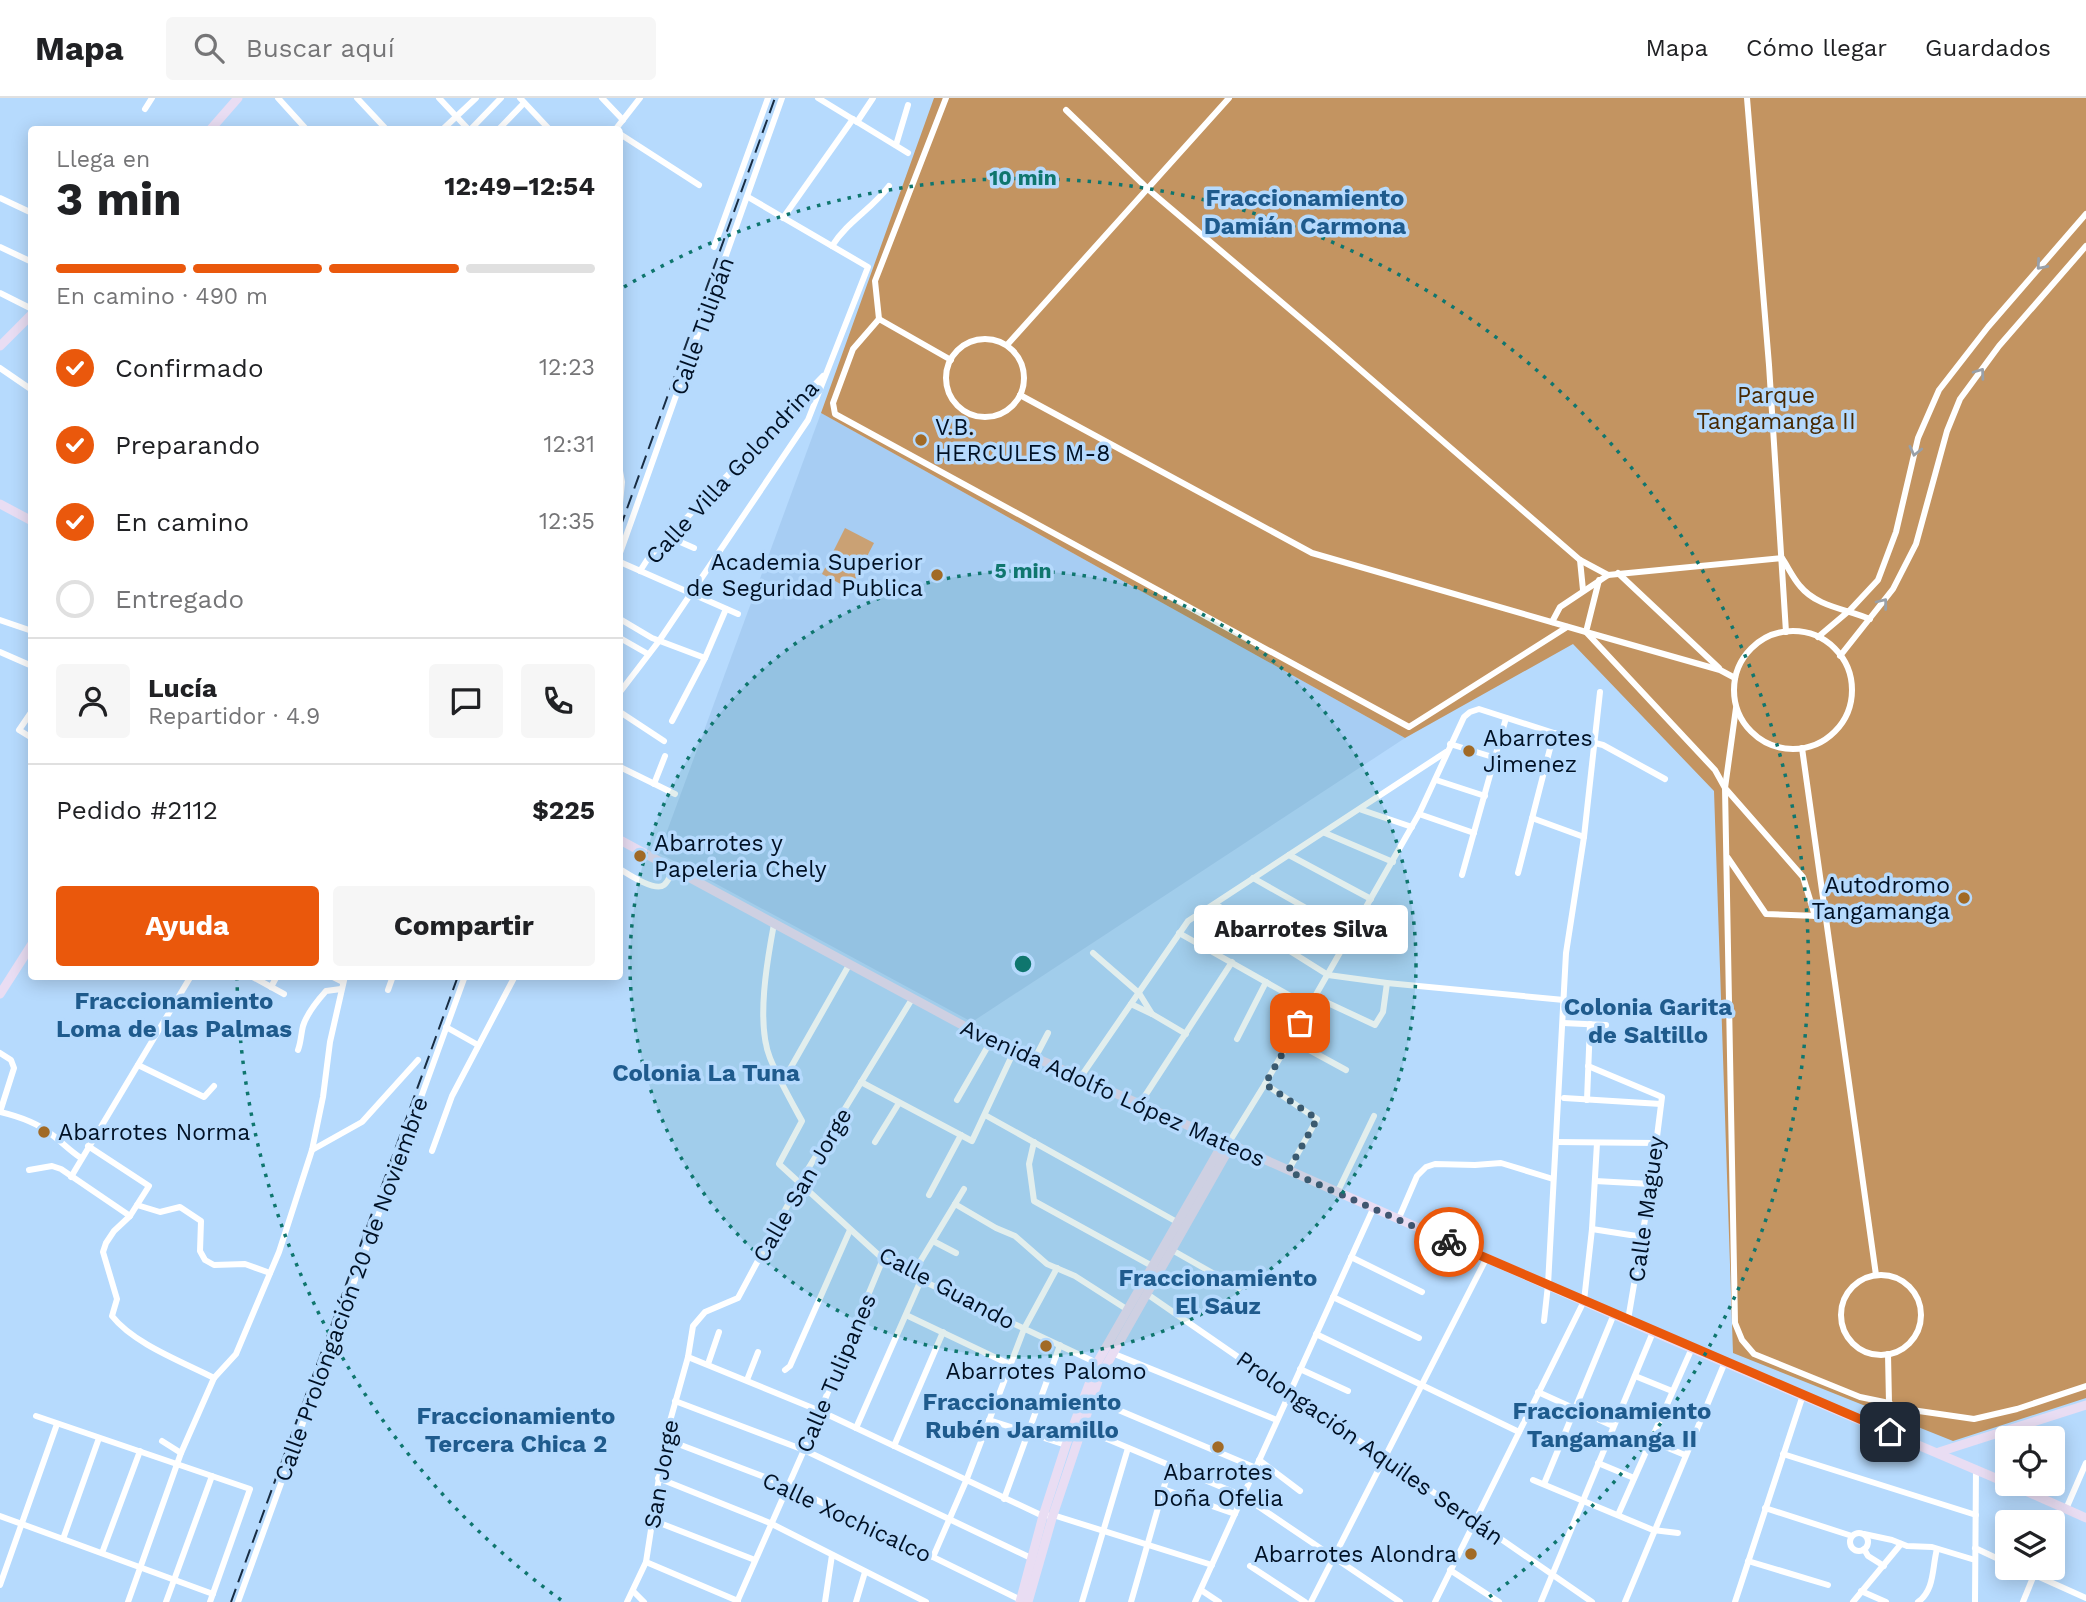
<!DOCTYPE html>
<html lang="es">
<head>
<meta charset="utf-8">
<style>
  :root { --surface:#fff; --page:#f6f6f6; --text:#202124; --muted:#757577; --line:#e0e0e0; --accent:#ea580c }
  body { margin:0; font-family:"Work Sans",sans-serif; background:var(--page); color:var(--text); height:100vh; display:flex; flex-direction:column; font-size:26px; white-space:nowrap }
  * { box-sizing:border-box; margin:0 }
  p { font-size:23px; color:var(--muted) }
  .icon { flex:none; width:38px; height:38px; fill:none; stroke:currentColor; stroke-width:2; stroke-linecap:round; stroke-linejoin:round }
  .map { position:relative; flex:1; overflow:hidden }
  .panel { position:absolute; left:28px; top:28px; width:595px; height:854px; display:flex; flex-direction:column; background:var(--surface); border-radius:7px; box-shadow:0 4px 18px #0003 }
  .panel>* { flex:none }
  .controls { position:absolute; left:1995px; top:1328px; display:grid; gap:14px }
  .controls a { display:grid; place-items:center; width:70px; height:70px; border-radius:7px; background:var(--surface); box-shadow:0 4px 18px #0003; font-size:35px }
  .pin { position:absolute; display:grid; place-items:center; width:60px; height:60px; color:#fff; margin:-30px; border-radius:14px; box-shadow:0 4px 10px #0006 }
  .courier { position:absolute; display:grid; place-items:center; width:70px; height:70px; margin:-35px; border:5px solid #ea580c; border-radius:50%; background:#fff; color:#222; box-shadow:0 2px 9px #0007 }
  .bubble { position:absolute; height:49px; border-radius:7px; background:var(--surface); box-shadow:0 4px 18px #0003; font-size:23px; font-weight:700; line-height:49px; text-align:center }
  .overview em { font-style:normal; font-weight:700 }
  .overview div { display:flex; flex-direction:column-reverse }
  .overview { display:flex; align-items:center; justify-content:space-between; height:119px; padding:0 28px }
  h1 { font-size:46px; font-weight:700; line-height:52px }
  .bar { display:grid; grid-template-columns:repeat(4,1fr); gap:10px 7px; align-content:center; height:84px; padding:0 28px }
  .bar i { height:9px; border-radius:5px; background:var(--line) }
  .bar .on { background:var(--accent) }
  .bar p { grid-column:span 4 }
  .line { display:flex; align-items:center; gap:18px; padding:0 28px; border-top:2px solid var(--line) }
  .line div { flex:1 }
  .round { display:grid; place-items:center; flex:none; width:74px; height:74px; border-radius:7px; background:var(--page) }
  ol { padding:0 28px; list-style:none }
  li { display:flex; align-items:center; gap:21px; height:77px }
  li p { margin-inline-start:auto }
  li .icon { padding:7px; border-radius:50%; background:var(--accent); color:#fff; stroke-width:4 }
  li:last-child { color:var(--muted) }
  li i { width:38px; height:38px; border:4px solid var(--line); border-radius:50% }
  .action { display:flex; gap:14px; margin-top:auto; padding:14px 28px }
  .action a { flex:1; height:80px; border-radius:7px; background:var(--accent); color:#fff; font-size:28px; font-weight:700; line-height:80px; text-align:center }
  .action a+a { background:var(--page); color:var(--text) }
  header { display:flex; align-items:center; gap:42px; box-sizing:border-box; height:98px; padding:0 35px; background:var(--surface); border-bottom:2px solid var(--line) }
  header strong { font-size:33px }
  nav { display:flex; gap:38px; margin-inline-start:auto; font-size:24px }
  .search { width:490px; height:63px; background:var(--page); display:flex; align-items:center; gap:18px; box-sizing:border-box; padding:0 24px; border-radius:7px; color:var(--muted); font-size:26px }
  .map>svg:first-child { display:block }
</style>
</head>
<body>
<header>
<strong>Mapa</strong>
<div class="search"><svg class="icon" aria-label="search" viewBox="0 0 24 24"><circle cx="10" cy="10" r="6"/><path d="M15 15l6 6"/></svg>Buscar aquí</div>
<nav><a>Mapa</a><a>Cómo llegar</a><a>Guardados</a></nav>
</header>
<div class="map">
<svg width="2086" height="1504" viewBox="0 0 2086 1504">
  <rect width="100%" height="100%" fill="#b6dafd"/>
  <path fill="#a7cdf3" d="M821 315 1405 640 972 924 659 755Z"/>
  <path fill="#caa174" d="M845 430 874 445 850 491 822 476Z"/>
  <path fill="#c39461" d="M934 0H2086V1300L1953 1343 1733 1255 1714 693 1573 546 1405 640 821 315Z"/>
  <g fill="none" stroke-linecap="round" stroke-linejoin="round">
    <g stroke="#fff" stroke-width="6">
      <path d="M278 0 307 32"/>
      <path d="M357 0 387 32"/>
      <path d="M439 0 469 32"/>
      <path d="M520 0 550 32"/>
      <path d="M602 0 623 22"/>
      <path d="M818 0 908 55"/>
      <path d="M1747 0 1769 267 1786 534"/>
      <path d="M145 11 152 0"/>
      <path d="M1066 12 1149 92 1326 242 1580 462 1608 477"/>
      <path d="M857 24 873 0"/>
      <path d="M442 32 476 0"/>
      <path d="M470 32 501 0"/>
      <path d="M498 32 524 5"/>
      <path d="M615 32 640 0"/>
      <path d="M620 36 699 87"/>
      <path d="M896 47 908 7"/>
      <path d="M0 100 32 115"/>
      <path d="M783 120 853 21"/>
      <path d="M832 148C847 124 872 111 889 88"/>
      <path d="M0 149 32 164"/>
      <path d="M714 149 768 0"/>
      <path d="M0 195 32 211"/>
      <path d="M879 221 875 183 946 0"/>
      <circle cx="985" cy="280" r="39"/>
      <path d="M1007 247 1229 0"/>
      <path d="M951 262 879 221 853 251 833 305 835 316 1409 629 1567 529"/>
      <path d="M0 270 32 292"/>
      <path d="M1020 297 1312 455 1586 534 1715 672 1725 690 1735 1225 1742 1242 1754 1256 1860 1299 1889 1305 1879 1329"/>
      <path d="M620 373 622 384 620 405"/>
      <path d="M669 439 694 450"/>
      <path d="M620 455 782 0"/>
      <path d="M1580 462 1583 492"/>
      <path d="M620 464 738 516"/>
      <path d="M640 473 649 459 823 278"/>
      <path d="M1618 475 1719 570"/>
      <path d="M1599 482 1586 534 1720 572 1735 580"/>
      <path d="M620 521 652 540 705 560"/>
      <path d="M0 522 32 533"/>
      <path d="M1552 524 1560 509 1608 477 1782 460C1788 469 1793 480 1800 488 1817 509 1847 511 1870 521"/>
      <circle cx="1793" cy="592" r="59"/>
      <path d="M1818 539 1850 512 1878 482 1896 434 1918 340 1939 292 1988 229 2086 116"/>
      <path d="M620 540 648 556"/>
      <path d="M0 554 32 568"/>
      <path d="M1840 558 1893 491 1916 446 1947 333 1960 301 1999 248 2086 148"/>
      <path d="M620 594 659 543 808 322 868 169 748 99"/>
      <path d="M1736 610 1725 690 1803 779 1815 818"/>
      <path d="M32 613 19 632 32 640"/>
      <path d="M620 614 664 643"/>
      <path d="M672 623 705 560 726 511"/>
      <path d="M1450 646 1496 660"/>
      <path d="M1802 650 1876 1177"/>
      <path d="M620 669 675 696"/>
      <path d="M1436 682 1485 698"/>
      <path d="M654 686 665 658"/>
      <path d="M1362 712 1412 729"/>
      <path d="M1419 716 1474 735"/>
      <path d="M1532 720 1584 739"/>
      <path d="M1325 735 1393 764"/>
      <path d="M1289 757 1371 801"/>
      <path d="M1728 760 1766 816 1817 818"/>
      <path d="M620 771C628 776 655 794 664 787 668 784 671 776 674 772"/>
      <path d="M1518 775 1554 635"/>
      <path d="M1462 777 1506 620"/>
      <path d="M1253 780 1352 836"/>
      <path d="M1215 806 1328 877 1387 885 1564 902"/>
      <path d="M774 826C767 863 756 925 770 960 779 982 791 1003 802 1023L779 1066 883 1161 921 1182 1097 1265"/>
      <path d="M1179 835 1310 909"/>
      <path d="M1093 855 1139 895 1152 916 1186 936"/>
      <path d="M251 878 284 896"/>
      <path d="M331 878 343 884"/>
      <path d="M271 889 277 878"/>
      <path d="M388 892 393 878"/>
      <path d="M1315 899 1375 927 1383 914 1387 885"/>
      <path d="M1131 906 1152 916"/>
      <path d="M1563 925 1606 927"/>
      <path d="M446 929 478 947"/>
      <path d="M1237 941 1266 884"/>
      <path d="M1291 942 1346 972"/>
      <path d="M298 952C301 944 301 936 303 928 307 915 317 903 326 893L341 891"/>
      <path d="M0 955 11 962 14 970 0 1014"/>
      <path d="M1035 960 1048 935"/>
      <path d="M138 967 204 999 214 988"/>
      <path d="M1588 968 1662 999 1651 1086 1628 1222"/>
      <path d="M1080 980 1188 823 1446 654"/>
      <path d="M861 984 972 1043 1015 951"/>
      <path d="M782 985 849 867"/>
      <path d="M1265 986 1317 1021 1288 1073"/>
      <path d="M1564 1000 1661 1006"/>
      <path d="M957 1002 992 941"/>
      <path d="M1587 1002 1590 926"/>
      <path d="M1139 1007 1232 864"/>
      <path d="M0 1014C17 1018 37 1025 51 1036 62 1044 69 1052 81 1060"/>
      <path d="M985 1017 1177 1124"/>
      <path d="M875 1044 899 1005"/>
      <path d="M1034 1044 1029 1066 1034 1103 1154 1169"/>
      <path d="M1556 1044 1656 1045"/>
      <path d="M1228 1046 1265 986 1419 716 1464 619 1470 614 1479 611 1554 635 1603 647 1665 681"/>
      <path d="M88 1048 149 1088 130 1118 114 1133 106 1145 103 1154 117 1201 112 1218C134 1246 183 1264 214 1280"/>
      <path d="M312 1052 362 1024 418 962"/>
      <path d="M432 1053 452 998 515 878"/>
      <path d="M29 1072 52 1068 61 1071 130 1118"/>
      <path d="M71 1079 191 878"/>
      <path d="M1595 1083 1651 1086"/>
      <path d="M1337 1095 1374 1018"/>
      <path d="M929 1097 961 1037"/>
      <path d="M955 1106 996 1130 1015 1138 1047 1166 1075 1178 1128 1212"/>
      <path d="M137 1107 160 1114 180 1109 201 1123 200 1153 205 1162 214 1167 245 1166 270 1175"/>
      <path d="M1398 1122 1417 1078 1426 1069 1435 1066 1475 1067 1501 1065 1553 1081"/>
      <path d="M1592 1131 1643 1139"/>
      <path d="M933 1143 956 1155"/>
      <path d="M1172 1152 1239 1190"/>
      <path d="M1351 1159 1422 1194"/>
      <path d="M912 1177 964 1091"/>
      <circle cx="1881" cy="1217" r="40"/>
      <path d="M1147 1196 1592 1504"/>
      <path d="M1333 1199 1419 1240"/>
      <path d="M906 1217 1011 1267"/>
      <path d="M1544 1223 1548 1187 1566 855 1584 739 1600 594"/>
      <path d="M1316 1236 1519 1334"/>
      <path d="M1112 1255 1277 1322"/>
      <path d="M1888 1256 1889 1305 1898 1310 1974 1321 2017 1311 2086 1288"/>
      <path d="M688 1259 820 1313 1043 1418 1053 1417 1212 1467"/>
      <path d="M708 1266 719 1234"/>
      <path d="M1300 1271 1348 1293"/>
      <path d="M785 1272 790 1268 850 1132"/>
      <path d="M1635 1278 1672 1293"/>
      <path d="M747 1282 758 1254"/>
      <path d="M1538 1294 1613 1328"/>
      <path d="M1090 1300 1256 1370"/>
      <path d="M675 1303 804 1352 1031 1460"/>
      <path d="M36 1318 250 1391 210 1504"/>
      <path d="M989 1322 1066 1347"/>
      <path d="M856 1330 921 1182"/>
      <path d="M1081 1330 1243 1398 1400 1504"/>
      <path d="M1890 1334 1898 1310"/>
      <path d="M665 1341 788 1388 1023 1503"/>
      <path d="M162 1343 181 1355"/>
      <path d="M1651 1343 1685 1357"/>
      <path d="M894 1348 943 1234"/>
      <path d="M1783 1356 1976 1417"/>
      <path d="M1259 1362 1300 1393"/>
      <path d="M1598 1365 1634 1380"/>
      <path d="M658 1380 770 1425 926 1504"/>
      <path d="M1533 1382 1653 1432 1678 1435"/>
      <path d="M1544 1386 1614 1216"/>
      <path d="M1163 1391 1235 1416"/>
      <path d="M1004 1401 1060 1247"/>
      <path d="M1765 1410 1852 1438"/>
      <path d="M2066 1411 2086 1365"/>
      <path d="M1618 1417 1692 1250"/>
      <path d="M0 1418 213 1496"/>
      <path d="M652 1422 755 1462"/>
      <circle cx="1859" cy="1444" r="9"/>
      <path d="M1864 1436 1892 1442 1907 1448 1932 1449 1975 1462"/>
      <path d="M63 1441 99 1340"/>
      <path d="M1975 1450 2007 1465"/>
      <path d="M1864 1451 1868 1458 1884 1468"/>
      <path d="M102 1455 140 1353"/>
      <path d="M933 1459 966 1383 1024 1231 1057 1170"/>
      <path d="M1748 1463 1828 1487"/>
      <path d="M646 1464 738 1503"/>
      <path d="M1250 1468 1305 1504"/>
      <path d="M2019 1470 2086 1500"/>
      <path d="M1450 1472 1499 1504"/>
      <path d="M0 1487 57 1326"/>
      <path d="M1201 1492 1219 1504"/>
      <path d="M633 1493 644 1504"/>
      <path d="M1861 1493 1886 1504"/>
      <path d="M128 1504 181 1355 214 1280 236 1256 279 1154 312 1052 323 999 330 944 345 878"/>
      <path d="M166 1504 212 1378"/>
      <path d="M238 1504 465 878"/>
      <path d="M627 1504 646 1464 665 1341 688 1259 693 1228 705 1214 738 1200 800 1084 912 901"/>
      <path d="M737 1504 804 1352 883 1161"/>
      <path d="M825 1504 832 1457"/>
      <path d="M856 1504 865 1474"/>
      <path d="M1082 1504 1128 1350"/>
      <path d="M1131 1504 1170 1368"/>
      <path d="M1195 1504 1373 1111"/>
      <path d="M1311 1504 1486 1161"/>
      <path d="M1435 1504 1584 1203 1592 1131 1597 1045"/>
      <path d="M1541 1504 1653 1234"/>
      <path d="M1625 1504 1725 1264"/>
      <path d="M1735 1504 1803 1297"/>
      <path d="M1853 1504 1901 1446"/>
      <path d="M1918 1504C1935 1492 1932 1469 1937 1451"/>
      <path d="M1975 1504 1976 1371"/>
      <path d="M2023 1504 2034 1477"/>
    </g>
    <g stroke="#e9ddf3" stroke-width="9">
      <path d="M210 32 238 0"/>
      <path d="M0 248 32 216"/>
      <path d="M0 406 32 423"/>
      <path d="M620 742 964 928 1653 1234 2007 1385"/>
      <path d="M0 896 32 846"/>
      <path d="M1939 1354 2086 1307"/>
      <path d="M2010 1386 2086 1420"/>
      <path d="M1020 1504 1043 1418 1066 1347 1097 1265 1218 1054 1228 1046"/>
      <path d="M1028 1504 1053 1417 1099 1280 1225 1058 1228 1048"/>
    </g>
    <g stroke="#192d43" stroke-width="2" stroke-dasharray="14 7" stroke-linecap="butt">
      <path d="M620 430 775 0"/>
      <path d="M231 1504 458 878"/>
    </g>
  </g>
  <defs><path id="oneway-chevron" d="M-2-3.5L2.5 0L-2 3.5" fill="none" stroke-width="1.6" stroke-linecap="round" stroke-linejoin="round" transform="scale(1.75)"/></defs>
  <g stroke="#99a0a8">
    <use href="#oneway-chevron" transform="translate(2041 167) rotate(131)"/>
    <use href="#oneway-chevron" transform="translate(1980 275) rotate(-54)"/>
    <use href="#oneway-chevron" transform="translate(1915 353) rotate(103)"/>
    <use href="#oneway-chevron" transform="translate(1883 505) rotate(-52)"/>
  </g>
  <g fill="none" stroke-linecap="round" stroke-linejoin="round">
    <path stroke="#405771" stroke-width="7" stroke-dasharray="0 12.6" d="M1300 925 1265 986 1317 1021 1288 1073 1449 1144"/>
    <path stroke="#ea580c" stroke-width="9" d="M1449 1144 1890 1334"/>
  </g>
  <circle cx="1023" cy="866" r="393" fill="#0f766e" fill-opacity=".12"/>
  <g fill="none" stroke="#0f766e" stroke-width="3.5" stroke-dasharray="3.5 7">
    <circle cx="1023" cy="866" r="393"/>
    <path d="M561 1502A786 786 0 0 1 237 880M624 189A786 786 0 0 1 1485 1502"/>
  </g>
  <g fill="#a16a26" stroke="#b6dafd" stroke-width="2.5">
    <circle cx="921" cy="342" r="7"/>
    <circle cx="937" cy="477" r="7"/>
    <circle cx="1469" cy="653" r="7"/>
    <circle cx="640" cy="758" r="7"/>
    <circle cx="1964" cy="800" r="7"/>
    <circle cx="44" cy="1034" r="7"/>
    <circle cx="1046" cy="1248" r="7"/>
    <circle cx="1218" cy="1349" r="7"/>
    <circle cx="1471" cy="1456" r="7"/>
  </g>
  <g text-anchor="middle" stroke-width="7" stroke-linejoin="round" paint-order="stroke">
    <g font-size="23" fill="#001125" stroke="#b6dafd">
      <text transform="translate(702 228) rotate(-70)" y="8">Calle Tulipán</text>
      <text transform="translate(732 374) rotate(-47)" y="8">Calle Villa Golondrina</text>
      <text transform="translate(1113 995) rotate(24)" y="8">Avenida Adolfo López Mateos</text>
      <text transform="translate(802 1087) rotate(-60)" y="8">Calle San Jorge</text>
      <text transform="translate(1646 1111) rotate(-82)" y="8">Calle Maguey</text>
      <text transform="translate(947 1190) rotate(28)" y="8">Calle Guando</text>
      <text transform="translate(351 1191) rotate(-70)" y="8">Calle Prolongación 20 de Noviembre</text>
      <text transform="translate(836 1275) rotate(-67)" y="8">Calle Tulipanes</text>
      <text transform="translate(1370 1350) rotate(35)" y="8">Prolongación Aquiles Serdán</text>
      <text transform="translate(661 1376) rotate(-80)" y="8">San Jorge</text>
      <text transform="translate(847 1419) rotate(25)" y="8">Calle Xochicalco</text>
    </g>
    <g font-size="23" fill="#472800" stroke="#b6dafd">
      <text x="1776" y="305">Parque<tspan x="1776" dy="26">Tangamanga II</tspan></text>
    </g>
    <g font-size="23" fill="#001125" stroke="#b6dafd" text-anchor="start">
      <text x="935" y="337">V.B.<tspan x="935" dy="26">HERCULES M-8</tspan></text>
      <text x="923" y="472" text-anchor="end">Academia Superior<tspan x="923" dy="26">de Seguridad Publica</tspan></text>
      <text x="1483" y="648">Abarrotes<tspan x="1483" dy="26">Jimenez</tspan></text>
      <text x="654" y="753">Abarrotes y<tspan x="654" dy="26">Papeleria Chely</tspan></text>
      <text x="1950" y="795" text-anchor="end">Autodromo<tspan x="1950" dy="26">Tangamanga</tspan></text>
      <text x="58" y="1042">Abarrotes Norma</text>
      <text x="1046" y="1281" text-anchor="middle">Abarrotes Palomo</text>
      <text x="1218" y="1382" text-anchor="middle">Abarrotes<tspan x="1218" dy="26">Doña Ofelia</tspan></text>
      <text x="1457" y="1464" text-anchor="end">Abarrotes Alondra</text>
    </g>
    <g font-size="24" font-weight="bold" fill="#1f5b8d" stroke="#b6dafd">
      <text x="1305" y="108">Fraccionamiento<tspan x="1305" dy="28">Damián Carmona</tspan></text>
      <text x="174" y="911">Fraccionamiento<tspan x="174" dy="28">Loma de las Palmas</tspan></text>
      <text x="1648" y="917">Colonia Garita<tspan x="1648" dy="28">de Saltillo</tspan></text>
      <text x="706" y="983">Colonia La Tuna</text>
      <text x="1218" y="1188">Fraccionamiento<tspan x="1218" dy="28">El Sauz</tspan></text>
      <text x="1022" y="1312">Fraccionamiento<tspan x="1022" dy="28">Rubén Jaramillo</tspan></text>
      <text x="1612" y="1321">Fraccionamiento<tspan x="1612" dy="28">Tangamanga II</tspan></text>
      <text x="516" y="1326">Fraccionamiento<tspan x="516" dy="28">Tercera Chica 2</tspan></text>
    </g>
  </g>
  <circle cx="1023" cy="866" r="10" fill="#0f766e" stroke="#b6dafd" stroke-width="3.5"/>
  <g font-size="21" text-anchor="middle" font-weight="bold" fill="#0f766e" stroke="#b6dafd" stroke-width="7" stroke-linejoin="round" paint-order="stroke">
    <text x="1023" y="87">10 min</text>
    <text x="1023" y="480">5 min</text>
  </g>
</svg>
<div class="controls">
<a><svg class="icon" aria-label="locate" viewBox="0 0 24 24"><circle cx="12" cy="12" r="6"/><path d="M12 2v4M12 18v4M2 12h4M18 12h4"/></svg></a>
<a><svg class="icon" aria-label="layers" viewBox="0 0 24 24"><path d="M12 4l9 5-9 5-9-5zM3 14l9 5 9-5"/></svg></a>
</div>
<div class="pin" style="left:1300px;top:925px;background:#ea580c"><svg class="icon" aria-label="bag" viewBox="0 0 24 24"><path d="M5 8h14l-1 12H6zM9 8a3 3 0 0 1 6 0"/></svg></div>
<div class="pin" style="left:1890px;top:1334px;background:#1f2937"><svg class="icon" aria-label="home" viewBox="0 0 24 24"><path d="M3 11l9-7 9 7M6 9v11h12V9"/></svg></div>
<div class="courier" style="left:1449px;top:1144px"><svg class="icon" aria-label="bike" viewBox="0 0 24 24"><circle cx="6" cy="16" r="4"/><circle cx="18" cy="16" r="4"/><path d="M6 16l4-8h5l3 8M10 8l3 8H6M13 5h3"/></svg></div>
<div class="bubble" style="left:1194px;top:807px;width:214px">Abarrotes Silva</div>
<section class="panel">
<div class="overview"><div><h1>3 min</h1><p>Llega en</p></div><em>12:49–12:54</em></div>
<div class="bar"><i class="on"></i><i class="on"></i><i class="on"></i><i></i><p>En camino · 490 m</p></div>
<ol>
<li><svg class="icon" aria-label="check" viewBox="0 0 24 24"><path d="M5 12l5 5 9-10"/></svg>Confirmado<p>12:23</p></li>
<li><svg class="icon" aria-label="check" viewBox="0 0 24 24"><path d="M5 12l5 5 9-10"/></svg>Preparando<p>12:31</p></li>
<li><svg class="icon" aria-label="check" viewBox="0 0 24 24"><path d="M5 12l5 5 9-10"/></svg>En camino<p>12:35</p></li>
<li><i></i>Entregado</li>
</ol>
<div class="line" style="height:126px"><a class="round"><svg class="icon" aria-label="person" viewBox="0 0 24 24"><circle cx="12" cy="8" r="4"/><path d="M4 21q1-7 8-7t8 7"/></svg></a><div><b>Lucía</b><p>Repartidor · 4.9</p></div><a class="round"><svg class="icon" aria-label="chat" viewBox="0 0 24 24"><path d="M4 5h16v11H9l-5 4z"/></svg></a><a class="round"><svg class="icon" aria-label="phone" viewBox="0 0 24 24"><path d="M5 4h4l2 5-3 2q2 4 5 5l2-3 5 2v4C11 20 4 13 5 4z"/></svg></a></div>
<div class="line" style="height:91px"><div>Pedido #2112</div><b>$225</b></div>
<div class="action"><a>Ayuda</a><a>Compartir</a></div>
</section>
</div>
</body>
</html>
